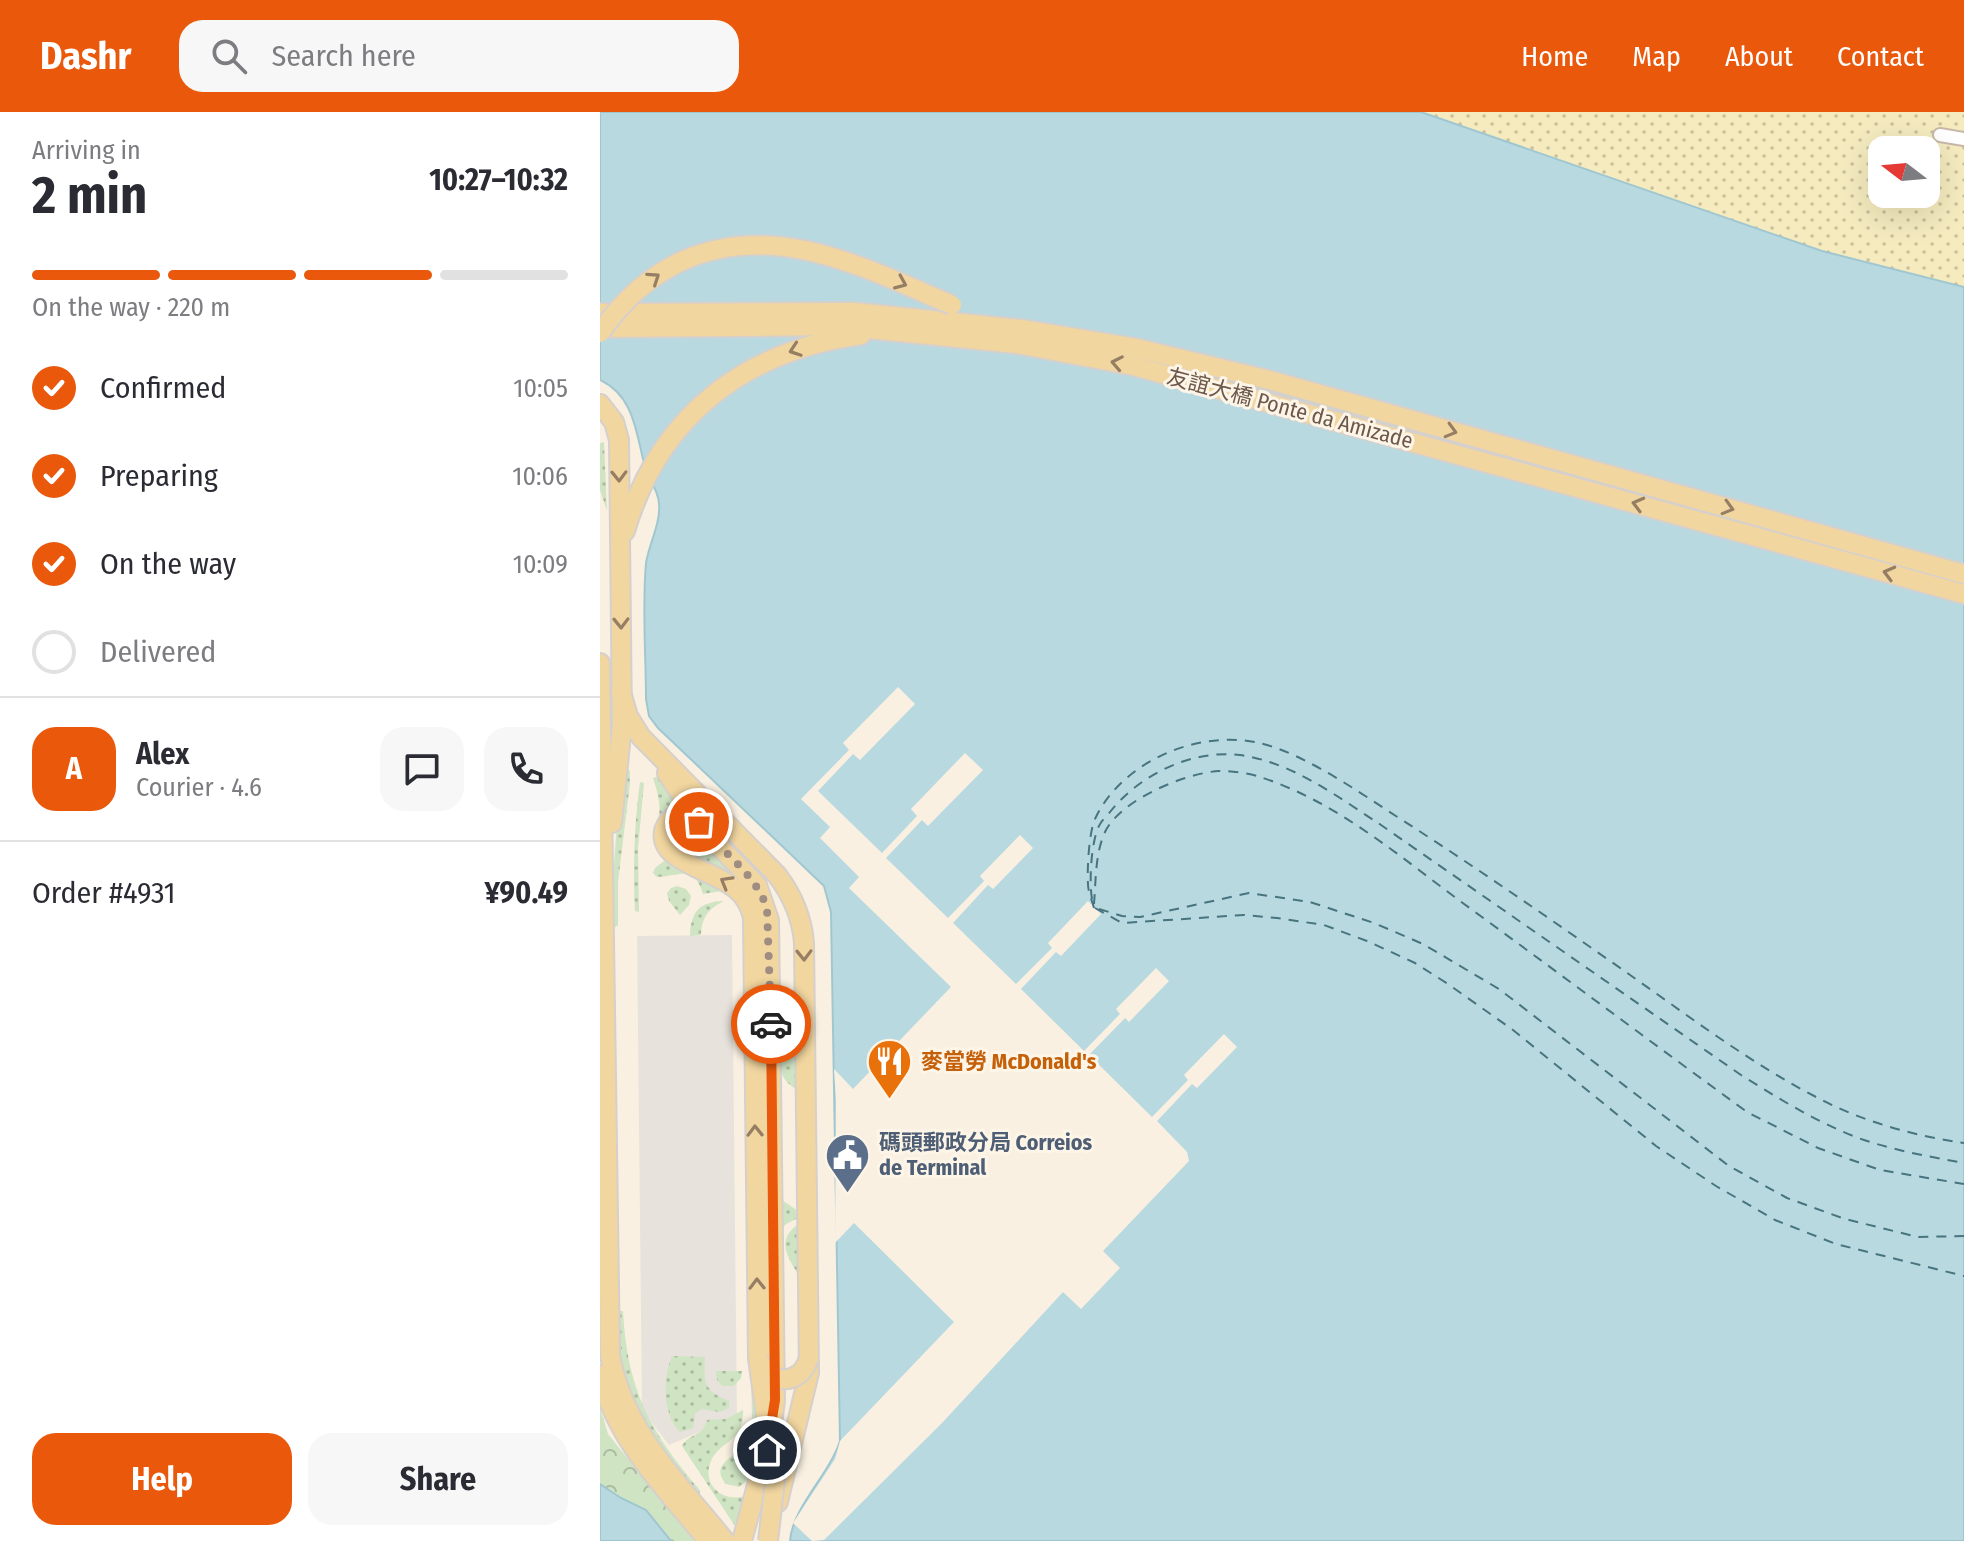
<!DOCTYPE html>
<html lang="en">
<head>
<meta charset="utf-8">
<style>
  :root { --surface:#fff; --page:#f7f7f7; --text:#2b2b33; --muted:#7c7c81; --line:#e1e1e2; --accent:#ea580c }
  body { margin:0; font-family:"Fira Sans Condensed","Noto Sans SC",sans-serif; background:var(--page); color:var(--text); height:100vh; display:flex; flex-direction:column; font-size:30px; white-space:nowrap }
  * { box-sizing:border-box; margin:0 }
  p { font-size:26px; color:var(--muted) }
  .icon { flex:none; width:44px; height:44px; fill:none; stroke:currentColor; stroke-width:2; stroke-linecap:round; stroke-linejoin:round }
  .map { position:relative; flex:1; overflow:hidden }
  .drawer { display:flex; flex-direction:column; background:var(--surface); width:600px }
  .drawer>* { flex:none }
  .needle { width:52px; rotate:286deg }
  .fabs { position:absolute; left:1268px; top:24px; display:grid; gap:16px }
  .fabs a { display:grid; place-items:center; width:72px; height:72px; border-radius:16px; background:var(--surface); box-shadow:0 8px 32px #0002; font-size:40px }
  .pin { position:absolute; display:grid; place-items:center; width:68px; height:68px; color:#fff; margin:-34px; border:4px solid #fff; border-radius:50%; box-shadow:0 2px 8px #0007 }
  .courier { position:absolute; display:grid; place-items:center; width:80px; height:80px; margin:-40px; border:6px solid #ea580c; border-radius:50%; background:#fff; color:#222; box-shadow:0 2px 10px #0007 }
  .head em { font-style:normal; font-weight:700 }
  .head div { display:flex; flex-direction:column-reverse }
  .head { display:flex; align-items:center; justify-content:space-between; height:136px; padding:0 32px }
  h1 { font-size:52px; font-weight:700; line-height:60px }
  .bar { display:grid; grid-template-columns:repeat(4,1fr); gap:12px 8px; align-content:center; height:96px; padding:0 32px }
  .bar i { height:10px; border-radius:6px; background:var(--line) }
  .bar .current { background:var(--accent) }
  .bar p { grid-column:span 4 }
  .line { display:flex; align-items:center; gap:20px; padding:0 32px; border-top:2px solid var(--line) }
  .line div { flex:1 }
  .round { display:grid; place-items:center; flex:none; width:84px; height:84px; border-radius:24px; background:var(--page) }
  ol { padding:0 32px; list-style:none }
  li { display:flex; align-items:center; gap:24px; height:88px }
  li p { margin-inline-start:auto }
  li .icon { padding:8px; border-radius:50%; background:var(--accent); color:#fff; stroke-width:4 }
  li:last-child { color:var(--muted) }
  li i { width:44px; height:44px; border:4px solid var(--line); border-radius:50% }
  .action { display:flex; gap:16px; margin-top:auto; padding:16px 32px }
  .action a { flex:1; height:92px; border-radius:24px; background:var(--accent); color:#fff; font-size:32px; font-weight:700; line-height:92px; text-align:center }
  .action a+a { background:var(--page); color:var(--text) }
  header { display:flex; align-items:center; gap:48px; box-sizing:border-box; height:112px; padding:0 40px; background:var(--accent); color:#fff }
  header strong { font-size:38px }
  nav { display:flex; gap:44px; margin-inline-start:auto; font-size:28px }
  .search { width:560px; height:72px; background:var(--page); display:flex; align-items:center; gap:20px; box-sizing:border-box; padding:0 28px; border-radius:24px; color:var(--muted); font-size:30px }
  main { display:flex; flex:1; min-height:0 }
  .map>svg:first-child { display:block }
</style>
</head>
<body>
<header>
<strong>Dashr</strong>
<div class="search"><svg class="icon" aria-label="search" viewBox="0 0 24 24"><circle cx="10" cy="10" r="6"/><path d="M15 15l6 6"/></svg>Search here</div>
<nav><a>Home</a><a>Map</a><a>About</a><a>Contact</a></nav>
</header>
<main>
<section class="drawer">
<div class="head"><div><h1>2 min</h1><p>Arriving in</p></div><em>10:27–10:32</em></div>
<div class="bar"><i class="current"></i><i class="current"></i><i class="current"></i><i></i><p>On the way · 220 m</p></div>
<ol>
<li><svg class="icon" aria-label="check" viewBox="0 0 24 24"><path d="M5 12l5 5 9-10"/></svg>Confirmed<p>10:05</p></li>
<li><svg class="icon" aria-label="check" viewBox="0 0 24 24"><path d="M5 12l5 5 9-10"/></svg>Preparing<p>10:06</p></li>
<li><svg class="icon" aria-label="check" viewBox="0 0 24 24"><path d="M5 12l5 5 9-10"/></svg>On the way<p>10:09</p></li>
<li><i></i>Delivered</li>
</ol>
<div class="line" style="height:144px"><b class="round" style="background:var(--accent);color:#fff">A</b><div><b>Alex</b><p>Courier · 4.6</p></div><a class="round"><svg class="icon" aria-label="chat" viewBox="0 0 24 24"><path d="M4 5h16v11H9l-5 4z"/></svg></a><a class="round"><svg class="icon" aria-label="phone" viewBox="0 0 24 24"><path d="M5 4h4l2 5-3 2q2 4 5 5l2-3 5 2v4C11 20 4 13 5 4z"/></svg></a></div>
<div class="line" style="height:104px"><div>Order #4931</div><b>¥90.49</b></div>
<div class="action"><a>Help</a><a>Share</a></div>
</section>
<div class="map">
<svg width="1364" height="1429" viewBox="0 0 1364 1429">
  <defs>
    <pattern id="grass-dots" width="8" height="8" patternUnits="userSpaceOnUse" patternTransform="scale(2)"><rect width="8" height="8" fill="#cfe4c2"/><path d="M2 2h.1M6 6h.1" fill="none" stroke="#acbca0" stroke-width="1.8" stroke-linecap="round"/></pattern>
    <pattern id="sand-dots" width="8" height="8" patternUnits="userSpaceOnUse" patternTransform="scale(2)"><rect width="8" height="8" fill="#f5ebbf"/><path d="M2 2h.1M6 6h.1" fill="none" stroke="#cbc19d" stroke-width="1.8" stroke-linecap="round"/></pattern>
    <pattern id="park-crowns" width="20" height="18" patternUnits="userSpaceOnUse" patternTransform="scale(2)"><rect width="20" height="18" fill="#cfe4c2"/><path d="M2 6a3 3 0 1 1 6 0M12 15a3 3 0 1 1 6 0" fill="none" stroke="#acbca0"/></pattern>
  </defs>
  <rect width="100%" height="100%" fill="#f9f0e1"/>
  <path fill="#e8e2dc" d="M132 823 137 1304 69 1333 42 1298 37 824Z"/>
  <g fill="url(#grass-dots)">
    <path d="M4 330 7 399 0 378V331Z"/>
    <path d="M22 643 30 660V671L18 770V813L9 820Z"/>
    <path d="M62 663 79 692C59 700 61 716 59 736L57 737C54 727 58 716 59 705 61 691 57 679 53 666Z"/>
    <path d="M40 670 44 671 38 736 39 800 35 799C33 755 34 714 40 670Z"/>
    <path d="M100 724 150 774 164 1320 149 1367 139 1375 126 1372C109 1352 135 1346 145 1331 150 1323 150 1314 152 1305L147 1097 146 775 135 765 91 744 88 738V728Z"/>
    <path d="M64 749 72 750 128 778 103 782C94 751 77 765 57 765L53 761 55 756Z"/>
    <path d="M77 774 86 777 91 784 89 793 80 803 69 789 67 781 71 776Z"/>
    <path d="M124 789C108 797 102 805 101 823L90 824C91 799 99 790 124 789Z"/>
    <path d="M203 918 202 981C169 962 180 947 195 920Z"/>
    <path d="M176 1084 204 1103 186 1112 178 1121Z"/>
    <path d="M201 1110 202 1170C190 1147 172 1129 201 1110Z"/>
    <path d="M8 1198 23 1199C27 1276 49 1319 99 1377L101 1388 46 1326 19 1273Z"/>
    <path d="M72 1244 105 1245C104 1271 103 1278 129 1289V1296L120 1300 101 1297 95 1302 93 1316 80 1320C62 1302 63 1266 72 1244Z"/>
    <path d="M116 1259H142L141 1266 134 1274H122L117 1268Z"/>
    <path d="M143 1298C143 1304 143 1311 140 1317 133 1331 117 1334 111 1349 101 1372 122 1391 145 1384L135 1414 82 1334C89 1321 102 1326 107 1308L126 1307Z"/>
  </g>
  <path fill="url(#sand-dots)" fill-rule="evenodd" d="M821 0H1364V175L1222 139ZM1282 38H1326V82H1282Z"/>
  <path fill="url(#park-crowns)" d="M0 1296 8 1322 94 1429H71L46 1398 21 1386 0 1372Z"/>
  <g fill="#b9d9e0" stroke="#a0c7d0" stroke-width="2">
    <path d="M0 0H821L1222 139 1364 175V1429H190C192 1396 229 1363 240 1329L231 800 224 774 58 616 49 604 46 587C46 542 42 496 46 451 49 431 61 412 59 391 58 377 47 365 44 351 36 320 34 284 0 268Z"/>
    <path d="M0 1372 21 1386 46 1398 71 1429H0Z"/>
  </g>
  <path fill="#f9f0e1" d="M298 575 315 592 260 648 253 642 218 679 282 741 317 704 311 697 365 641 383 658 328 714 322 708 286 746 348 806 384 769 380 764 420 723 433 736 393 777 388 773 353 811 416 872 452 836 448 831 488 789 501 802 461 844 456 840 421 877 484 939 520 902 516 897 556 856 569 869 529 910 525 906 489 943 552 1005 588 968 584 963 624 922 637 935 597 976 592 972 557 1009 587 1040 589 1049 503 1139 520 1156 481 1197 463 1180 342 1311 224 1428 212 1429 193 1411 235 1347 240 1329 354 1210 254 1111 235 1131 236 988 234 957 253 977 351 875 249 776 259 765 220 726 230 715 201 687 249 638 243 631Z"/>
  <g fill="none" stroke-linecap="round" stroke-linejoin="round">
    <g stroke="#47747f" stroke-width="2" stroke-dasharray="10 8" stroke-linecap="butt">
      <path d="M492 787C489 770 491 730 499 714 501 709 507 704 510 700 539 663 592 637 640 643 692 650 738 685 781 713L1141 963C1173 983 1205 1003 1239 1018 1278 1036 1322 1043 1364 1051"/>
      <path d="M494 792C496 768 495 742 505 720 520 688 585 661 619 659 631 659 649 661 660 665 735 689 798 743 860 789 956 859 1051 930 1147 1000L1218 1036 1280 1058 1364 1072"/>
      <path d="M494 796C492 788 488 780 488 772 487 757 489 720 495 707 522 649 599 617 659 631 708 642 770 688 813 715 884 761 953 809 1023 858 1086 902 1151 952 1220 987 1264 1010 1315 1024 1364 1031"/>
      <path d="M495 796 522 811 644 803 677 806 724 813 767 829 815 851 848 872 913 918 1056 1034 1116 1074 1175 1108 1236 1132 1364 1164"/>
      <path d="M499 797 522 804 540 805 649 781 710 790 774 811 823 832 899 877 1129 1054 1187 1086 1245 1107 1318 1125 1364 1124"/>
    </g>
    <defs>
      <path id="street" d="M1340 23 1364 27"/>
      <g id="primary">
        <path d="M0 201 254 200 421 217 536 236 669 268 1364 462"/>
        <path d="M0 216 239 214 417 232 534 254 1364 482"/>
        <path d="M0 292 14 310 19 328 22 613 12 711"/>
        <path d="M25 419C59 305 143 239 261 223"/>
        <path d="M0 551 10 1243C23 1318 79 1372 125 1429"/>
        <path d="M21 580 28 604 41 625 177 763C193 784 202 805 204 831L209 1261 178 1390"/>
        <path d="M67 661 108 723 157 773 169 808 175 1288 171 1321 142 1429"/>
        <path d="M98 697C75 694 50 721 72 741 100 765 145 764 153 806L158 1246"/>
        <path d="M87 750 80 739 83 725 95 719 108 723"/>
        <path d="M0 1263C17 1329 66 1377 108 1429"/>
      </g>
    </defs>
    <use href="#street" stroke="#c8b8aa" stroke-width="16"/>
    <use href="#primary" stroke="#d6d0cd" stroke-width="22"/>
    <use href="#street" stroke="#fff" stroke-width="12"/>
    <use href="#primary" stroke="#f1d6a0" stroke-width="18"/>
    <defs>
      <g id="primary-bridge">
        <path d="M0 221C21 190 48 165 82 149 175 107 267 157 352 193"/>
        <path d="M158 1246 175 1369 168 1429"/>
        <path d="M159 1249 169 1264C188 1272 203 1265 209 1246"/>
      </g>
    </defs>
    <use href="#primary-bridge" stroke="#d6d0cd" stroke-width="22" stroke-linecap="butt"/>
    <use href="#primary-bridge" stroke="#f1d6a0" stroke-width="18"/>
  </g>
  <defs><path id="oneway-chevron" d="M-2-3.5L2.5 0L-2 3.5" fill="none" stroke-width="1.6" stroke-linecap="round" stroke-linejoin="round" transform="scale(2)"/></defs>
  <g stroke="#957e64">
    <use href="#oneway-chevron" transform="translate(54 166) rotate(-34)"/>
    <use href="#oneway-chevron" transform="translate(301 171) rotate(23)"/>
    <use href="#oneway-chevron" transform="translate(195 238) rotate(161)"/>
    <use href="#oneway-chevron" transform="translate(517 251) rotate(-169)"/>
    <use href="#oneway-chevron" transform="translate(851 319) rotate(16)"/>
    <use href="#oneway-chevron" transform="translate(19 364) rotate(89)"/>
    <use href="#oneway-chevron" transform="translate(1038 392) rotate(-165)"/>
    <use href="#oneway-chevron" transform="translate(1128 396) rotate(16)"/>
    <use href="#oneway-chevron" transform="translate(1289 461) rotate(-165)"/>
    <use href="#oneway-chevron" transform="translate(21 511) rotate(89)"/>
    <use href="#oneway-chevron" transform="translate(126 770) rotate(-150)"/>
    <use href="#oneway-chevron" transform="translate(204 843) rotate(89)"/>
    <use href="#oneway-chevron" transform="translate(155 1019) rotate(-91)"/>
    <use href="#oneway-chevron" transform="translate(157 1172) rotate(-91)"/>
  </g>
  <g fill="none" stroke-linecap="round" stroke-linejoin="round">
    <path stroke="#9e8d80" stroke-width="8" stroke-dasharray="0 14.4" d="M99 710C120 740 154 759 167 796L171 912"/>
    <path stroke="#ea580c" stroke-width="10" d="M167 1338 175 1288 171 912"/>
  </g>
  <defs>
    <symbol id="restaurant-pin" viewBox="-11 -11 22 30"><path d="M0 17L-7.5 6A9.5 9.5 0 1 1 7.5 6Z" fill="#e8710a" stroke="#fdf5e7"/><path d="M-5-6h1v4h1v-4h1v4h1v-4h1v5L-1.5 .5V6h-2V.5L-5-1ZM5-6V6H3V1.5H1.5Q1.5-4 5-6Z" fill="#fff"/></symbol>
    <symbol id="civic-pin" viewBox="-11 -11 22 30"><path d="M0 17L-7.5 6A9.5 9.5 0 1 1 7.5 6Z" fill="#5c6f8a" stroke="#fdf5e7"/><path d="M-.6-6.5H3V-4.5H.6V-3L4-1V1h2V6H-6V1h2V-1L-.6-3ZM-1.2 2.5V6h2.4V2.5Z" fill="#fff"/></symbol>
  </defs>
  <g fill-rule="evenodd">
    <use href="#restaurant-pin" x="264" y="924" width="51" height="69"/>
    <use href="#civic-pin" x="222" y="1018" width="51" height="69"/>
  </g>
  <g text-anchor="middle" stroke-width="6" stroke-linejoin="round" paint-order="stroke">
    <g font-size="22" fill="#6d584b" stroke="#fdf5e7">
      <text transform="translate(690 296) rotate(15)" y="8">友誼大橋 Ponte da Amizade</text>
    </g>
    <g font-size="22" font-weight="bold" fill="#c56008" stroke="#fdf5e7" text-anchor="start">
      <text x="321" y="957">麥當勞 McDonald's</text>
    </g>
    <g font-size="22" font-weight="bold" fill="#4e5e75" stroke="#fdf5e7" text-anchor="start">
      <text x="279" y="1038">碼頭郵政分局 Correios<tspan x="279" dy="25">de Terminal</tspan></text>
    </g>
  </g>
</svg>
<div class="fabs">
<a><svg class="needle" viewBox="-14 -14 28 28"><path d="M0-13l5 13h-10z" fill="#e53935"/><path d="M0 13l5-13h-10z" fill="#7c7c81"/></svg></a>
</div>
<div class="pin" style="left:99px;top:710px;background:#ea580c"><svg class="icon" aria-label="bag" viewBox="0 0 24 24"><path d="M5 8h14l-1 12H6zM9 8a3 3 0 0 1 6 0"/></svg></div>
<div class="pin" style="left:167px;top:1338px;background:#1f2937"><svg class="icon" aria-label="home" viewBox="0 0 24 24"><path d="M3 11l9-7 9 7M6 9v11h12V9"/></svg></div>
<div class="courier" style="left:171px;top:912px"><svg class="icon" aria-label="car" viewBox="0 0 24 24"><path d="M5 17H2v-5l4-1 3-4h7l3 4 3 1v5h-3M9 17h6M6 11h13"/><circle cx="7" cy="17" r="2"/><circle cx="17" cy="17" r="2"/></svg></div>
</div>
</main>
</body>
</html>
